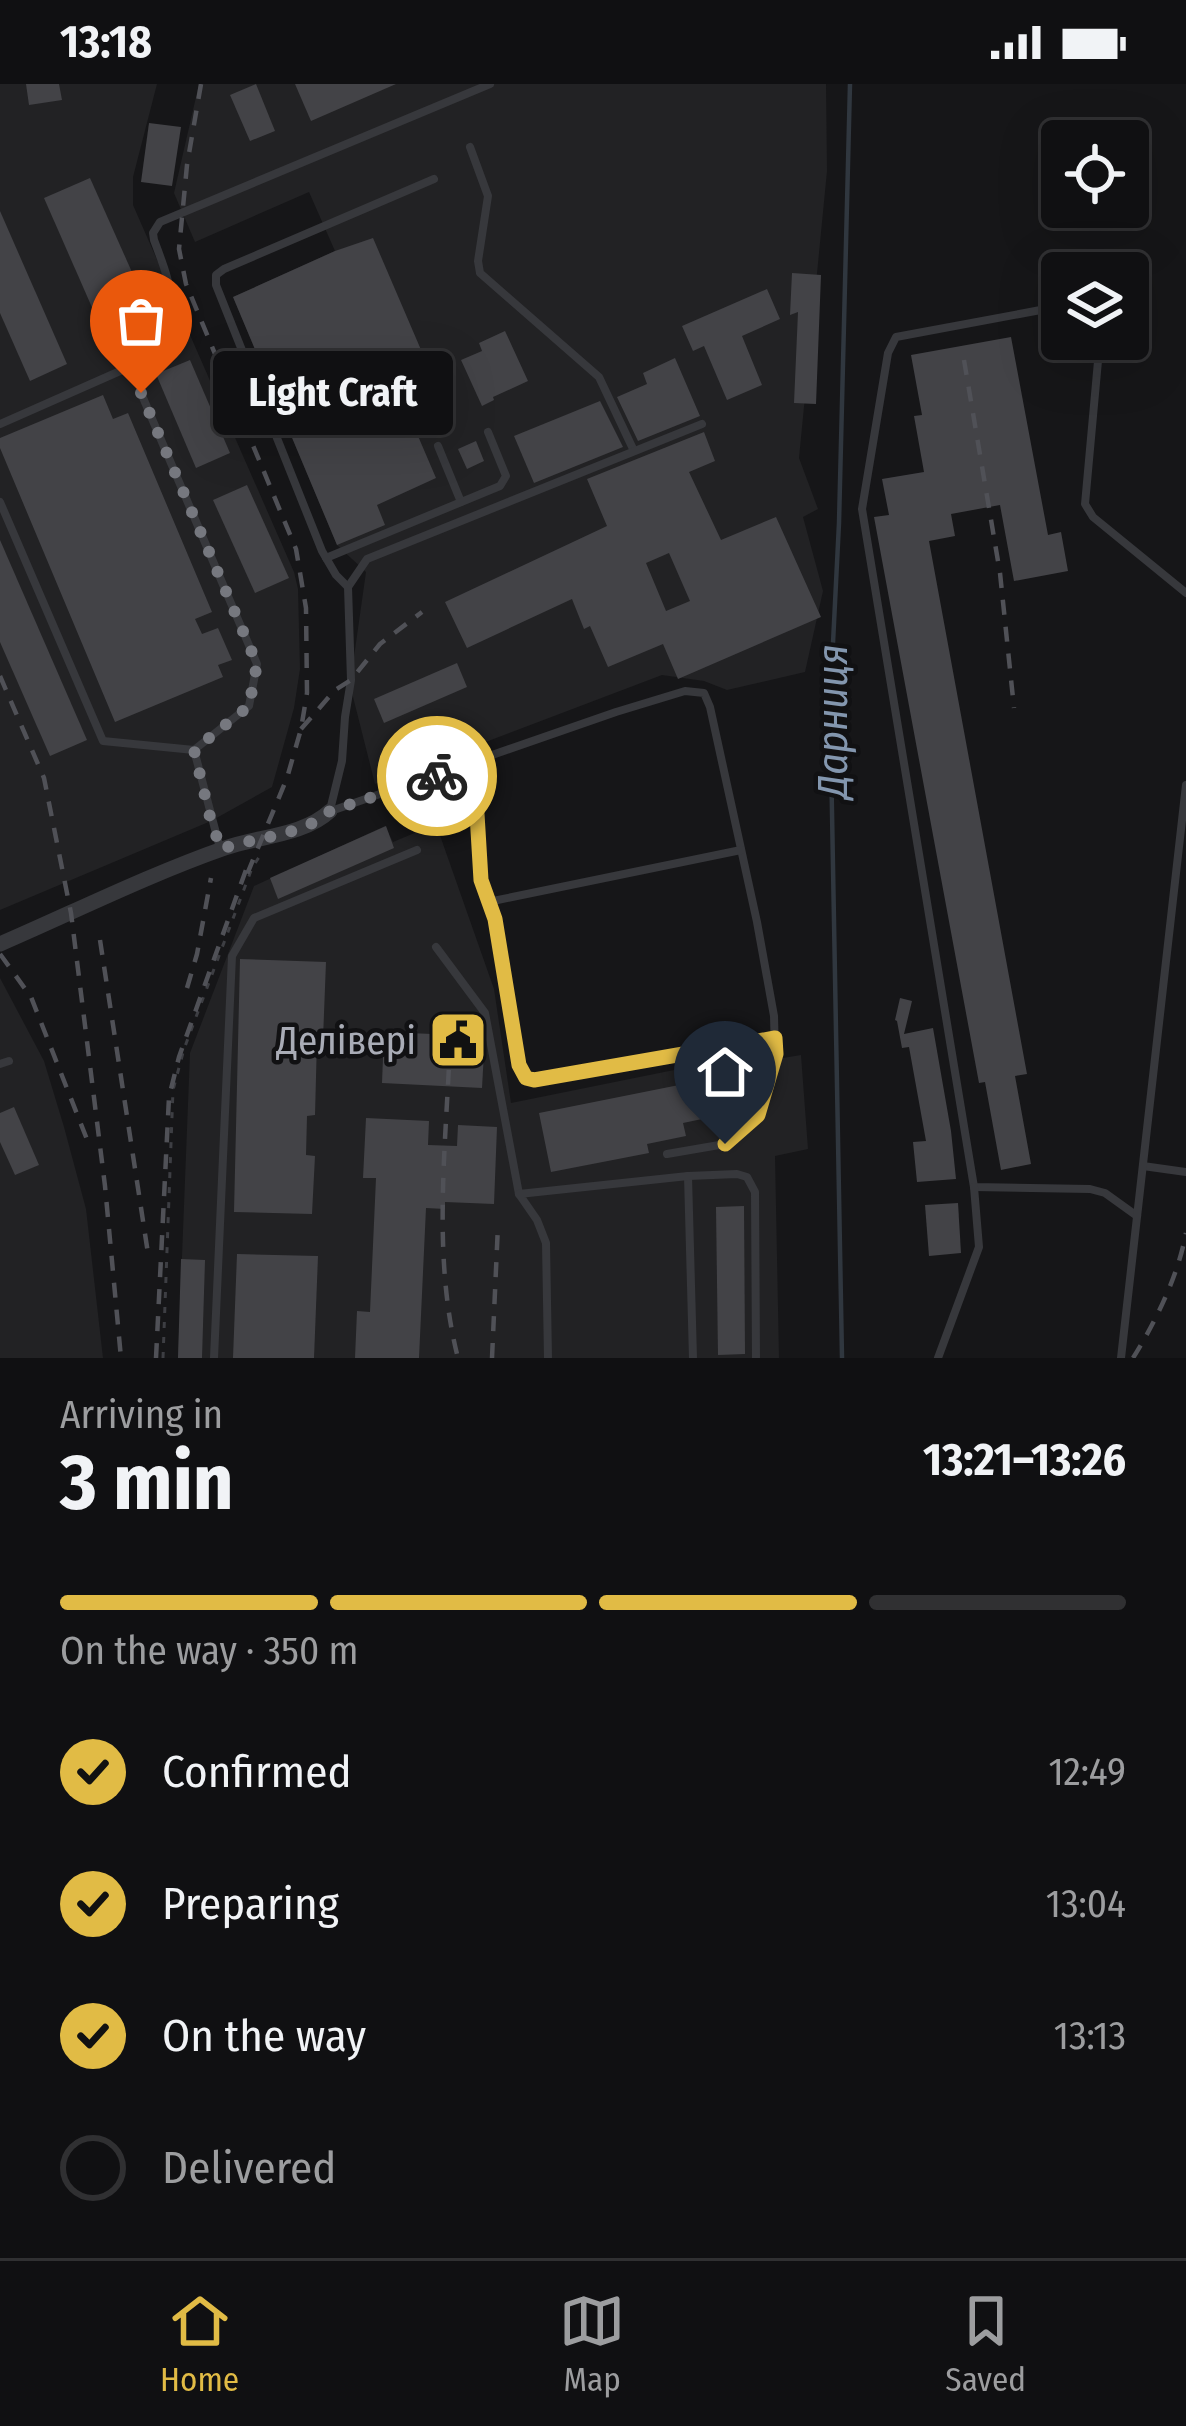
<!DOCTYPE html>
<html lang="en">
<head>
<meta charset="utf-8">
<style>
  :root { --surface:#101012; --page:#19191b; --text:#f1f3f6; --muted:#9c9d9f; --line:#303032; --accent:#e1bb45 }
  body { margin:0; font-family:"Fira Sans Condensed",sans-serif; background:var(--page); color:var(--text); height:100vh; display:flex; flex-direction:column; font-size:45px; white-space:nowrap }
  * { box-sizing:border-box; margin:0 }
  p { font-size:39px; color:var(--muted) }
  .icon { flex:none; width:66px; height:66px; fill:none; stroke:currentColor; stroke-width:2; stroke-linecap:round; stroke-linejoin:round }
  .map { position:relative; height:1274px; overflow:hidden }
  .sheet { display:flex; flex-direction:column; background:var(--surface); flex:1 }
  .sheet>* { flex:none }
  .tools { position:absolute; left:1041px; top:36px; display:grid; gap:24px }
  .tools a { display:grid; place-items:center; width:108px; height:108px; border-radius:12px; background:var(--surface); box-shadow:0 12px 48px #0002,0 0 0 3px var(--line); font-size:60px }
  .pin { position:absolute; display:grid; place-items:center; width:102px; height:102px; color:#fff; margin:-123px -51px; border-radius:50% 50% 50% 0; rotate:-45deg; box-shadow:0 0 12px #0007 }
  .pin .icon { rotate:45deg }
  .courier { position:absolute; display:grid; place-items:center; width:120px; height:120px; margin:-60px; border:9px solid #e1bb45; border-radius:50%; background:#fff; color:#222; box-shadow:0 3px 15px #0007 }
  .bubble { position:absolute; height:84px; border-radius:12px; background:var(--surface); box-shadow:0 12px 48px #0002,0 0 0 3px var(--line); font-size:39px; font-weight:700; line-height:84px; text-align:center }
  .summary em { font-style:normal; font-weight:700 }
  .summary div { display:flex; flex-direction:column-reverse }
  .summary { display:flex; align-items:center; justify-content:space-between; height:204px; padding:0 60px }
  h1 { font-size:78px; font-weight:700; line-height:90px }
  .bar { display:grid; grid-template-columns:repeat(4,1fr); gap:18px 12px; align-content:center; height:144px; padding:0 60px }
  .bar i { height:15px; border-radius:9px; background:var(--line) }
  .bar .on { background:var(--accent) }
  .bar p { grid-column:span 4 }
  ol { padding:0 60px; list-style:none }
  li { display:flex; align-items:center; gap:36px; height:132px }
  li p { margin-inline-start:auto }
  li .icon { padding:12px; border-radius:50%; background:var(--accent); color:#111; stroke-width:4 }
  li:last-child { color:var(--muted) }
  li i { width:66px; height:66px; border:6px solid var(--line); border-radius:50% }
  .status { display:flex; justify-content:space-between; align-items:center; height:84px; padding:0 60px; background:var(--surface); direction:ltr }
  .status svg { height:33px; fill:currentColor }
  .tab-bar { display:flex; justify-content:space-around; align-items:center; height:168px; border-top:3px solid var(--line); background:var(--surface); font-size:33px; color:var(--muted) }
  .tab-bar a { display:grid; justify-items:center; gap:6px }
  .tab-bar .on { color:var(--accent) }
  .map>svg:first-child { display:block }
</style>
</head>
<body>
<div class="status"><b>13:18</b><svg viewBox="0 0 49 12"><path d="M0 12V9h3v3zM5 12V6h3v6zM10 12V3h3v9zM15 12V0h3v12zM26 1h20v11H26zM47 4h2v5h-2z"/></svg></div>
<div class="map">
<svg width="1186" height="1274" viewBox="0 0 1186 1274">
  <rect width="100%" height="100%" fill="#161618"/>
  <g fill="#222224">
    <path d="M0 0H157L133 93V121L294 488 298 505 300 585 294 624 272 703 211 737 0 826Z"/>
    <path d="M199 0H826L827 87 799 374 818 425 803 433 823 507 805 588 727 606 704 597 662 591 375 700 350 601 366 488 337 461 233 213 335 167 309 108 195 158 174 109Z"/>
    <path d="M436 740 494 905 511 1019 763 968 765 977 801 971 808 1065 775 1072 779 1274H178L190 969 254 802 385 742 393 758Z"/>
    <path d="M0 894 44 977 64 1043 86 1125 103 1274H0Z"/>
  </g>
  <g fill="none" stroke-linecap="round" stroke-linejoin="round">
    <path stroke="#30373f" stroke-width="4.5" d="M842 1274 830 619 839 439 850 0"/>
  </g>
  <g fill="#434347" fill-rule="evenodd">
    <path d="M26 0H59L62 16 29 21Z"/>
    <path d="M256 0 275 47 250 57 230 11Z"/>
    <path d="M295 0H396L311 37Z"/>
    <path d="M149 39 181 43 172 102 141 98Z"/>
    <path d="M90 94 152 233 105 253 44 114Z"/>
    <path d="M0 127 67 280 30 297 0 229Z"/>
    <path d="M373 154 452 338 418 352 436 394 377 421 385 441 337 461 233 213 335 167Z"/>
    <path d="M792 189 821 191 816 320 794 319 798 228 790 231Z"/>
    <path d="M767 205 780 235 742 252 762 301 727 316 704 262 693 267 682 242Z"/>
    <path d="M505 247 528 297 493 313 494 316 482 322 461 276 482 267 479 259Z"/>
    <path d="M1011 253 1048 451 1061 448 1068 487 1014 497 1000 421 951 430 955 452 929 457 1027 990 1015 992 1031 1080 1001 1086 985 998 979 999 874 433 889 431 882 395 924 388 914 332 922 331 911 271Z"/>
    <path d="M675 274 700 332 638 357 617 313 647 300 643 289Z"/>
    <path d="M190 276 230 369 196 384 156 290Z"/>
    <path d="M103 311 113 335 128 329 212 528 195 535 202 550 218 544 232 576 218 581 223 593 115 638 0 364V354Z"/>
    <path d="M600 317 623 363 534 399 514 352Z"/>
    <path d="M704 348 715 377 689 388 721 456 776 433 821 533 678 595 663 560 608 583 590 542 584 545 572 515 467 564 445 518 607 442 587 395ZM669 469 690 517 666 527 646 479Z"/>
    <path d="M476 357 484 377 467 385 458 365Z"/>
    <path d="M247 401 289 494 255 509 213 416Z"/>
    <path d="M0 456 87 656 50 672 0 558Z"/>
    <path d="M457 579 467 603 384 639 374 615Z"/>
    <path d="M386 742 394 764 278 815 270 794Z"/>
    <path d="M240 875 326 878 323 955H317L315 1031 307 1032 306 1071 315 1072 312 1130 234 1128Z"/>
    <path d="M900 914 912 917 904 950 933 944 951 1047 956 1095 917 1098 913 1058 926 1057 909 963 902 964 897 937 895 936Z"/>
    <path d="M384 948 481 952 484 968 482 1004 382 999Z"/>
    <path d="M699 997 707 1034 683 1039 686 1052 647 1060 649 1069 551 1088 539 1029Z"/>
    <path d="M14 1023 39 1081 15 1091 0 1058V1029Z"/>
    <path d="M366 1034 429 1037 428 1061 457 1062 458 1041 497 1043 494 1120 445 1118V1125L426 1124 419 1274H355L357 1227 370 1228 376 1094H363Z"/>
    <path d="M958 1119 961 1169 929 1172 925 1121Z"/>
    <path d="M744 1122 745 1270 718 1271 716 1123Z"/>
    <path d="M237 1170 318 1172 314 1274H233Z"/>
    <path d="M181 1175 205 1176 202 1274H178Z"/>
  </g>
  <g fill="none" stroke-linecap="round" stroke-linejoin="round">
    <path stroke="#3d3e43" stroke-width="3" stroke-dasharray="6 9" stroke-linecap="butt" d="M163 1274 173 1006 184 965 252 784 263 767"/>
    <g stroke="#37383c" stroke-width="8">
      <path d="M470 63 488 112 478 177 480 189 599 293 634 367"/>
      <path d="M1062 222 896 253 888 269 862 425 974 1103 1090 1105 1105 1109 1137 1132"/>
      <path d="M1100 255 1085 420 1093 433 1186 509"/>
      <path d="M141 309 257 580 249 622 194 666 220 764"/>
      <path d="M0 340 136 280C184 237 175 211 154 156L153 149 160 138 490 0"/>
      <path d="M438 362 461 418"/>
      <path d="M0 418 103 657 194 666"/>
      <path d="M326 474 500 402 506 392 488 348"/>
      <path d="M348 503 367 475 702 340"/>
      <path d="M469 681 477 730 480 797 495 835 519 981 526 994 534 996 775 954"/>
      <path d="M330 726 342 677 345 633 351 596 348 503 336 491 322 467 216 201V191L224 185 434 95"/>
      <path d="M331 727 616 628 685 607 704 609 710 623 757 838 774 932 775 970 758 1031 725 1060 667 1070"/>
      <path d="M488 818 741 766"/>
      <path d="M436 863 485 929 519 1110"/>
      <path d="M0 980 9 977"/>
      <path d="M710 1013 766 1001"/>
      <path d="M1143 1082 1186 1088"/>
      <path d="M688 1092 693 1274"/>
      <path d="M214 1274 232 872 254 834 417 766"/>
      <path d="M548 1274 546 1159 537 1136 519 1110 688 1092 737 1090 747 1093 755 1108 756 1274"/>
      <path d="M938 1274 979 1163 974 1103"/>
      <path d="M1121 1274 1186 701"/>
    </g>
    <path stroke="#37383c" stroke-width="15" d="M0 860C74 828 148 791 225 764 258 752 303 752 330 727"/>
    <g stroke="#505157" stroke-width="4.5" stroke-dasharray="15 12" stroke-linecap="butt">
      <path d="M201 0 187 81 179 165 186 200 296 465 306 524 307 609 301 645 287 694 243 800"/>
      <path d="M964 276 1000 489 1014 624"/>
      <path d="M0 592 44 694 71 829 105 1102 121 1274"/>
      <path d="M301 645 335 606 351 596 380 560 422 528"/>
      <path d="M100 856 149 1176"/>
      <path d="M0 870 31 913 90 1063"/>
      <path d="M187 904 197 870 211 794"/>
      <path d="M450 959C446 1063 432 1173 458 1274"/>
      <path d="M156 1274 169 1013 179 973 247 783"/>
      <path d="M492 1274 498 1141"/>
      <path d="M1133 1274C1156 1237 1178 1192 1186 1149"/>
    </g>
  </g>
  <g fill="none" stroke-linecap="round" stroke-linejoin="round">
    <path stroke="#76787f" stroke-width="12" stroke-dasharray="0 21.6" d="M141 309 257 580 249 622 194 666 211 737 221 765C255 753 303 752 330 727L437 692"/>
    <path stroke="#e1bb45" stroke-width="15" d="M437 692 469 681 477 730 481 796 495 835 519 981 526 994 534 996 775 954 776 970 758 1031 725 1060"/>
  </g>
  <defs>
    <symbol id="civic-square" viewBox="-11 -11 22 22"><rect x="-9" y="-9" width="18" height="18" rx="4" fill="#e1bb45" stroke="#111113"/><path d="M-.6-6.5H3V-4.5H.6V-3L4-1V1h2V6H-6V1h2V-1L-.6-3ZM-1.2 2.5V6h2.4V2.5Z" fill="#111"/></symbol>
  </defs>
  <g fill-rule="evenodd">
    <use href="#civic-square" x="425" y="923" width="66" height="66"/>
  </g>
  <g text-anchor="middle" stroke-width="9" stroke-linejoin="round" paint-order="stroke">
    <g font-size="39" fill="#a9acb6" stroke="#111113" text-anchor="end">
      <text x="416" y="970">Делівері</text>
    </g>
    <g font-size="42" font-style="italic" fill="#8396ae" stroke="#111113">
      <text transform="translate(832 637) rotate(-90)" y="15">Дарниця</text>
    </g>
  </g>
</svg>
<div class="tools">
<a><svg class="icon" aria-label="locate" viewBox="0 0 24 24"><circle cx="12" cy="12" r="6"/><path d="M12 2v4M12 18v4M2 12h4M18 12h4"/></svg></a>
<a><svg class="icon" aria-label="layers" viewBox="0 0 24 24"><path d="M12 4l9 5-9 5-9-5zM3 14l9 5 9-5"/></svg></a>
</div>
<div class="pin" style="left:141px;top:309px;background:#ea580c"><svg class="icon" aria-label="bag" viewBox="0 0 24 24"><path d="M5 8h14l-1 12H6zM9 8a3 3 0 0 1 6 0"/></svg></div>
<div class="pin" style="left:725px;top:1060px;background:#1f2937"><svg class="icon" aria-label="home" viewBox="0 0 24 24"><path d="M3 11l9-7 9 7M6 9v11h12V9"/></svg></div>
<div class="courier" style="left:437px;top:692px"><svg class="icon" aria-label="bike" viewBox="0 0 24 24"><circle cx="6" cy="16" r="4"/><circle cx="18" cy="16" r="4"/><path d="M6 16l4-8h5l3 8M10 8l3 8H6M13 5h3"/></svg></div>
<div class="bubble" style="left:213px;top:267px;width:240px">Light Craft</div>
</div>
<section class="sheet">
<div class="summary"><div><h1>3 min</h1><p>Arriving in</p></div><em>13:21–13:26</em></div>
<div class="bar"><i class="on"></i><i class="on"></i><i class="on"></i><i></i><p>On the way · 350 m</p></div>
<ol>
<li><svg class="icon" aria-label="check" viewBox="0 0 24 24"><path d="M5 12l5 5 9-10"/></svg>Confirmed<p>12:49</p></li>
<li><svg class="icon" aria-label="check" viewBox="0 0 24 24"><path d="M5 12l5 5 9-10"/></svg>Preparing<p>13:04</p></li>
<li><svg class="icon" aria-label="check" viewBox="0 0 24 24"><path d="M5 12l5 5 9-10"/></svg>On the way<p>13:13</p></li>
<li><i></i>Delivered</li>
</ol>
</section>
<nav class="tab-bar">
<a class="on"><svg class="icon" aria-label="home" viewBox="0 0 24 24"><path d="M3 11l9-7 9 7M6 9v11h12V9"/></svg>Home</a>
<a><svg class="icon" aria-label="map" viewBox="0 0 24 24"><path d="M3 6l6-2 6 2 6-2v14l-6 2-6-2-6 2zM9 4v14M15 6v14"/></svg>Map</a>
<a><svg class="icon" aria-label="saved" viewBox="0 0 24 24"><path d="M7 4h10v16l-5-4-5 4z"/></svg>Saved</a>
</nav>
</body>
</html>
